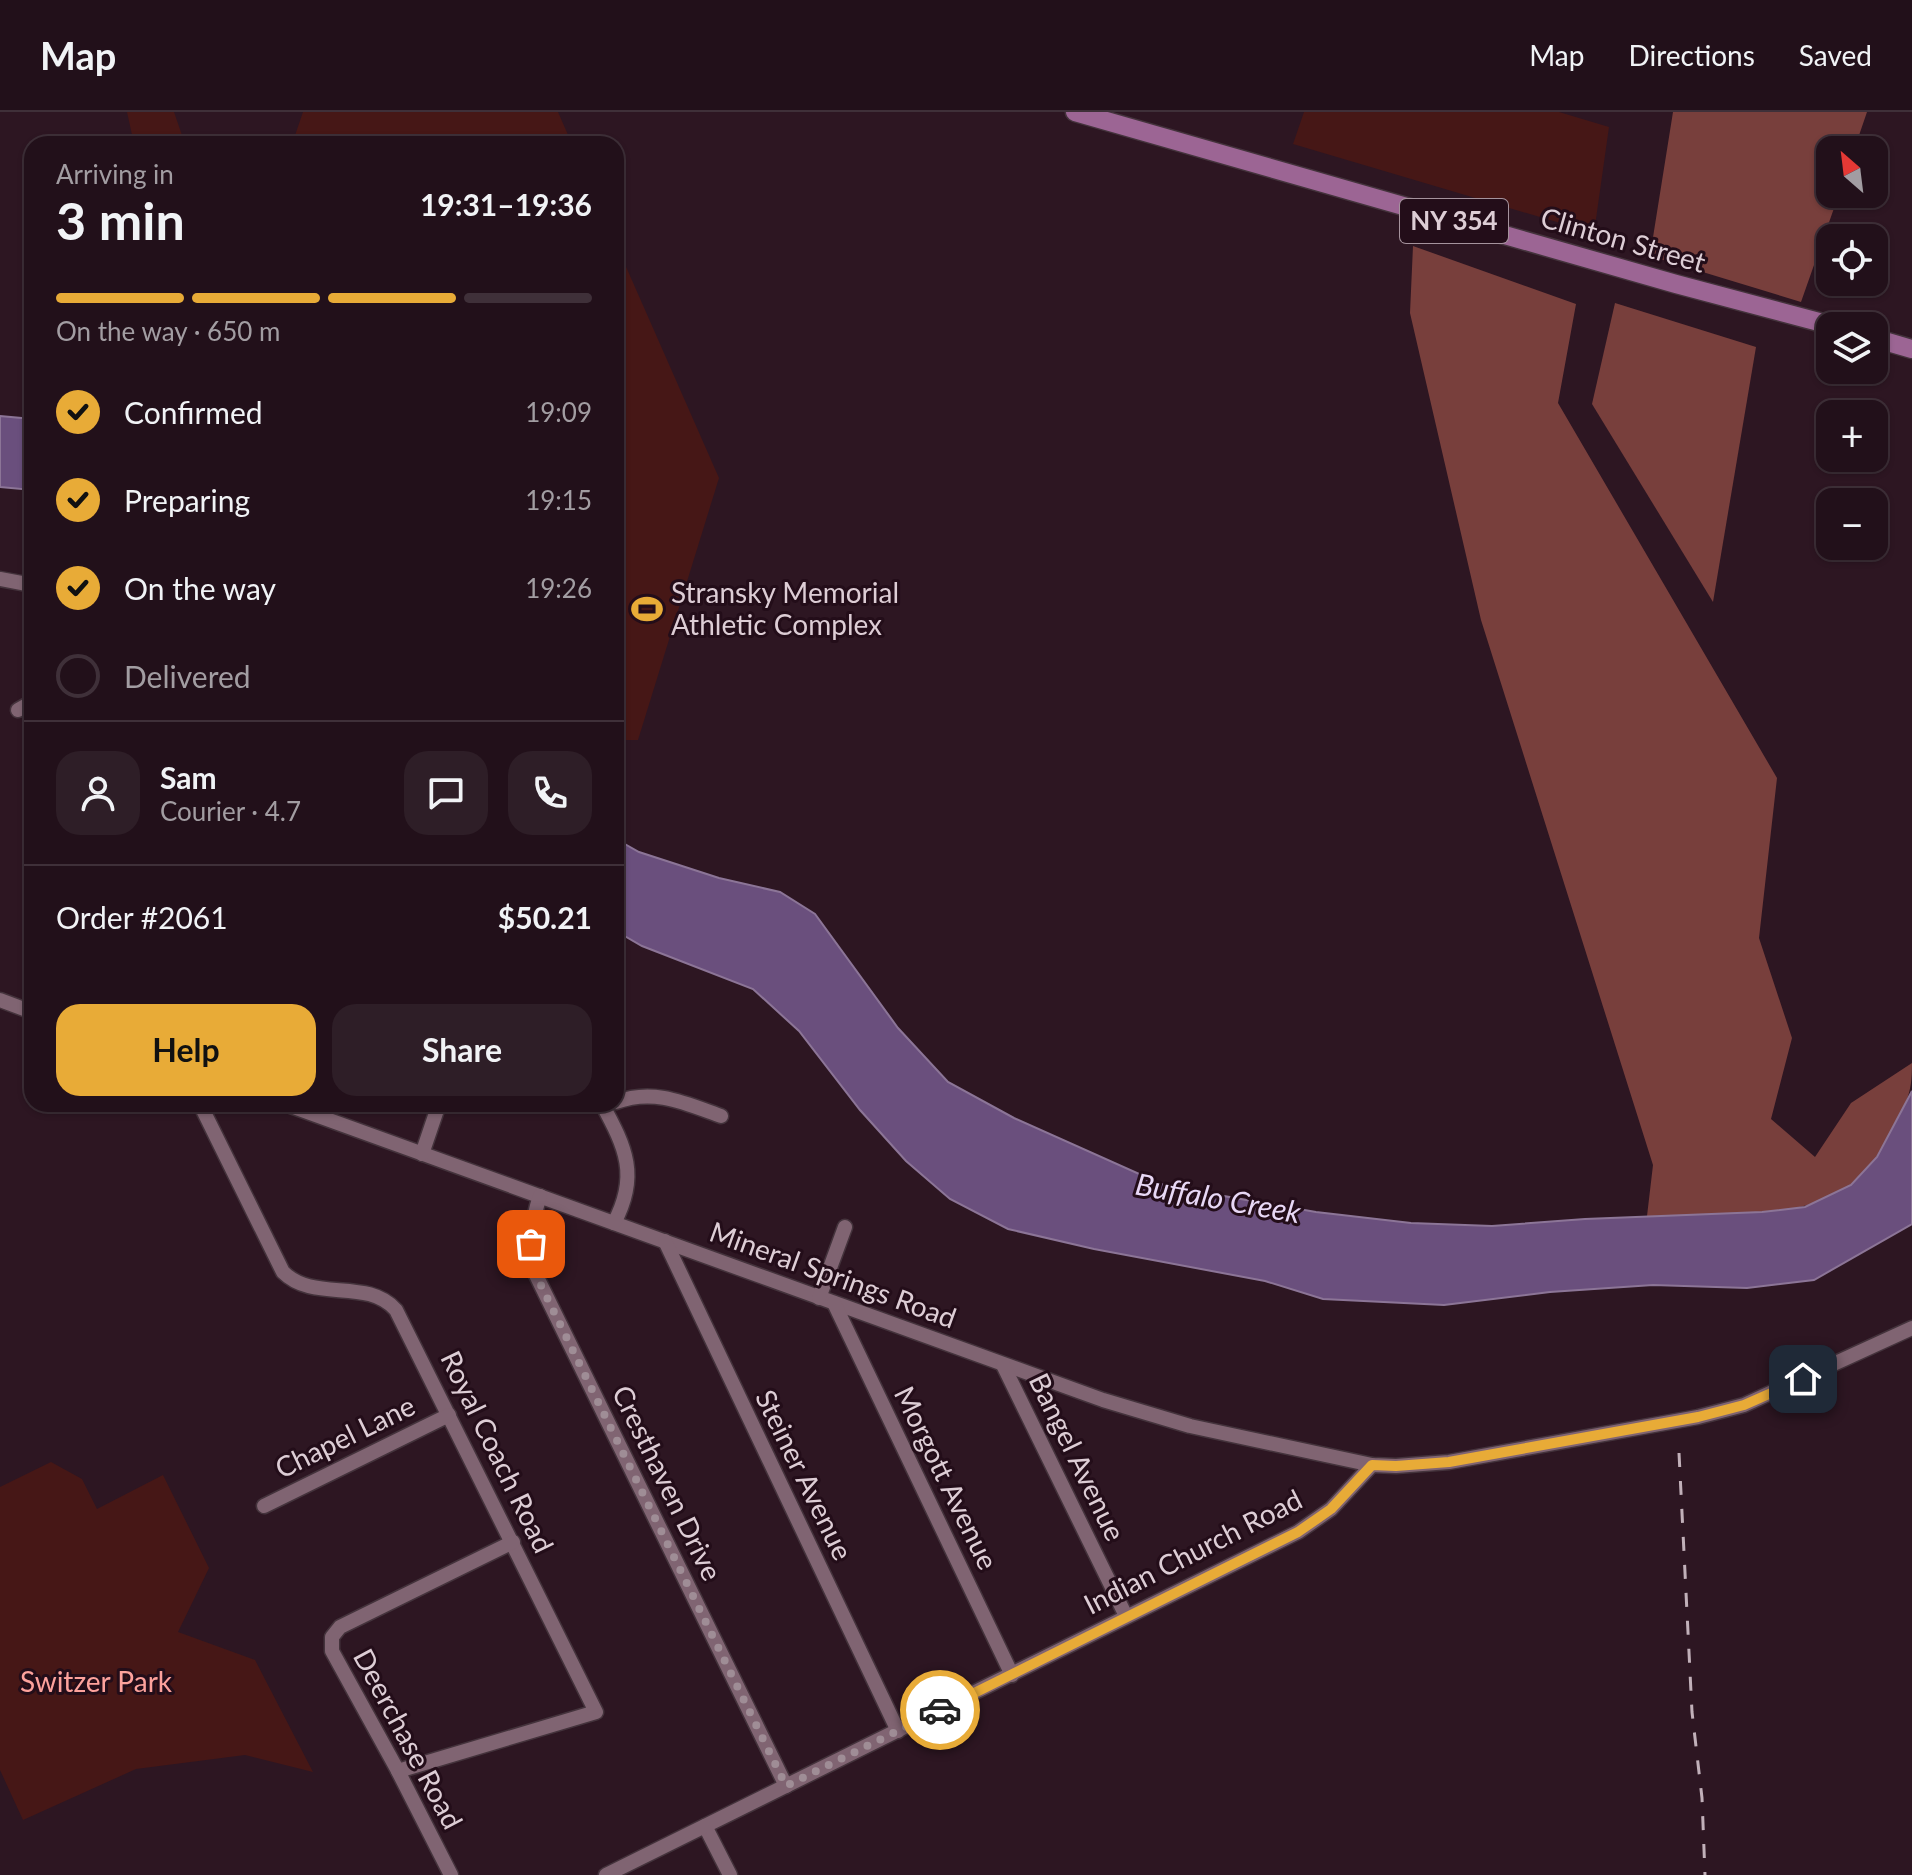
<!DOCTYPE html>
<html lang="en">
<head>
<meta charset="utf-8">
<style>
  :root { --surface:#22101a; --page:#2e1e27; --text:#f1f3f6; --muted:#a29da2; --line:#3f3039; --accent:#e8ab37 }
  body { margin:0; font-family:Lato,sans-serif; background:var(--page); color:var(--text); height:100vh; display:flex; flex-direction:column; font-size:30px; white-space:nowrap }
  * { box-sizing:border-box; margin:0 }
  p { font-size:26px; color:var(--muted) }
  .icon { flex:none; width:44px; height:44px; fill:none; stroke:currentColor; stroke-width:2; stroke-linecap:round; stroke-linejoin:round }
  .map { position:relative; flex:1; overflow:hidden }
  .details { position:absolute; left:24px; top:24px; width:600px; height:976px; display:flex; flex-direction:column; background:var(--surface); border-radius:24px; box-shadow:0 2px 6px #0004,0 0 0 2px var(--line) }
  .details>* { flex:none }
  .needle { width:52px; rotate:332deg }
  .buttons { position:absolute; left:1816px; top:24px; display:grid; gap:16px }
  .buttons a { display:grid; place-items:center; width:72px; height:72px; border-radius:16px; background:var(--surface); box-shadow:0 2px 6px #0004,0 0 0 2px var(--line); font-size:40px }
  .pin { position:absolute; display:grid; place-items:center; width:68px; height:68px; color:#fff; margin:-34px; border-radius:16px; box-shadow:0 4px 12px #0006 }
  .courier { position:absolute; display:grid; place-items:center; width:80px; height:80px; margin:-40px; border:6px solid #e8ab37; border-radius:50%; background:#fff; color:#222; box-shadow:0 2px 10px #0007 }
  .overview em { font-style:normal; font-weight:700 }
  .overview div { display:flex; flex-direction:column-reverse }
  .overview { display:flex; align-items:center; justify-content:space-between; height:136px; padding:0 32px }
  h1 { font-size:52px; font-weight:700; line-height:60px }
  .bar { display:grid; grid-template-columns:repeat(4,1fr); gap:12px 8px; align-content:center; height:96px; padding:0 32px }
  .bar i { height:10px; border-radius:6px; background:var(--line) }
  .bar .on { background:var(--accent) }
  .bar p { grid-column:span 4 }
  .line { display:flex; align-items:center; gap:20px; padding:0 32px; border-top:2px solid var(--line) }
  .line div { flex:1 }
  .round { display:grid; place-items:center; flex:none; width:84px; height:84px; border-radius:24px; background:var(--page) }
  ol { padding:0 32px; list-style:none }
  li { display:flex; align-items:center; gap:24px; height:88px }
  li p { margin-inline-start:auto }
  li .icon { padding:8px; border-radius:50%; background:var(--accent); color:#111; stroke-width:4 }
  li:last-child { color:var(--muted) }
  li i { width:44px; height:44px; border:4px solid var(--line); border-radius:50% }
  .action { display:flex; gap:16px; margin-top:auto; padding:16px 32px }
  .action a { flex:1; height:92px; border-radius:24px; background:var(--accent); color:#111; font-size:32px; font-weight:700; line-height:92px; text-align:center }
  .action a+a { background:var(--page); color:var(--text) }
  header { display:flex; align-items:center; gap:48px; box-sizing:border-box; height:112px; padding:0 40px; background:var(--surface); border-bottom:2px solid var(--line) }
  header strong { font-size:38px }
  nav { display:flex; gap:44px; margin-inline-start:auto; font-size:28px }
  .map>svg:first-child { display:block }
</style>
</head>
<body>
<header>
<strong>Map</strong>
<nav><a>Map</a><a>Directions</a><a>Saved</a></nav>
</header>
<div class="map">
<svg width="1912" height="1763" viewBox="0 0 1912 1763">
  <rect width="100%" height="100%" fill="#2d1622"/>
  <g fill="#461716">
    <path d="M127 0H174L185 32H134Z"/>
    <path d="M303 0H558L572 32H292Z"/>
    <path d="M1304 0H1559L1609 15 1594 121 1293 32Z"/>
    <path d="M616 132 719 366 638 628H616Z"/>
    <path d="M51 1350 82 1367 97 1397 163 1363 209 1456 178 1520 255 1548 313 1660 245 1643 136 1657 23 1708 0 1658V1375Z"/>
  </g>
  <g fill="#783f3c">
    <path d="M1673 0H1867L1854 38H1830V82H1839L1801 190 1650 144Z"/>
    <path d="M1413 134 1576 192 1558 291 1777 666 1759 826 1792 926 1771 1007 1815 1045 1851 991 1912 951C1912 985 1906 990 1891 1020 1881 1038 1869 1061 1851 1073 1797 1111 1710 1102 1647 1104L1653 1053 1481 508 1410 201Z"/>
    <path d="M1615 191 1756 235 1713 490 1592 292Z"/>
  </g>
  <g fill="#6a4f7d" stroke="#8c7597" stroke-width="2">
    <path d="M0 304 32 307V378L0 375Z"/>
    <path d="M616 727 639 740 719 766 780 780 815 802 898 916 948 970 1014 1006 1166 1074 1316 1100 1411 1111 1492 1114 1585 1107 1762 1100 1805 1095 1851 1073 1877 1045 1912 979V1112L1814 1168 1747 1176 1653 1173 1550 1180 1444 1193 1323 1187 1265 1169 1094 1137 1008 1117 950 1087 906 1049 860 998 799 919 753 877 642 834 616 819Z"/>
  </g>
  <g fill="none" stroke-linecap="round" stroke-linejoin="round">
    <defs>
      <g id="minor">
        <path d="M0 467 32 473"/>
        <path d="M18 598 32 590"/>
        <path d="M0 888 32 900"/>
        <path d="M616 990C654 976 685 991 721 1004"/>
        <path d="M200 992 283 1160C314 1191 367 1165 396 1198L596 1600 398 1659"/>
        <path d="M285 992 1103 1288 1190 1314 1372 1353 1396 1354 1449 1350 1698 1305 1744 1293 1912 1216"/>
        <path d="M602 992C626 1036 639 1064 614 1111"/>
        <path d="M422 1042 439 992"/>
        <path d="M540 1084C531 1111 529 1134 535 1161L786 1674"/>
        <path d="M665 1129 898 1619"/>
        <path d="M819 1186 845 1115"/>
        <path d="M834 1191 1012 1563"/>
        <path d="M1003 1253 1126 1504"/>
        <path d="M264 1394 449 1303"/>
        <path d="M705 1714 730 1763"/>
        <path d="M451 1763 398 1659 332 1539V1525L340 1515 513 1430"/>
        <path d="M606 1763 1298 1420 1331 1397 1372 1353"/>
      </g>
      <g id="major">
        <path d="M1075 0 1676 172 1834 214"/>
        <path d="M1874 226 1912 237"/>
      </g>
    </defs>
    <use href="#minor" stroke="#44333c" stroke-width="17"/>
    <use href="#major" stroke="#44333c" stroke-width="21"/>
    <use href="#minor" stroke="#806472" stroke-width="14"/>
    <use href="#major" stroke="#9c6594" stroke-width="18"/>
    <path stroke="#c1b0b9" stroke-width="3" stroke-dasharray="14 14" stroke-linecap="butt" d="M1679 1341 1692 1600 1702 1686 1705 1763"/>
  </g>
  <g fill="none" stroke-linecap="round" stroke-linejoin="round">
    <path stroke="#9f8d96" stroke-width="8" stroke-dasharray="0 14.4" d="M531 1132 535 1161 786 1674 940 1598"/>
    <path stroke="#e8ab37" stroke-width="10" d="M940 1598 1298 1420 1331 1397 1372 1353 1396 1354 1449 1350 1698 1305 1744 1293 1803 1267"/>
  </g>
  <defs>
    <symbol id="stadium-bare" viewBox="-9 -9 18 18"><path d="M0-5a6.5 5 0 1 0 0 10a6.5 5 0 1 0 0-10ZM-3.5-1.8h7v3.6h-7Z" fill="#e8ab37" stroke="#230d19" stroke-width="2.5" paint-order="stroke"/></symbol>
  </defs>
  <g fill-rule="evenodd">
    <use href="#stadium-bare" x="625" y="475" width="44" height="44"/>
  </g>
  <g text-anchor="middle" stroke-width="6" stroke-linejoin="round" paint-order="stroke">
    <rect fill="#230d19" stroke="#a5939d" stroke-width="2" x="1400" y="87" width="108" height="44" rx="6"/>
    <g font-size="26" font-weight="bold" fill="#ddcdd5">
      <text x="1454" y="118">NY 354</text>
    </g>
    <g font-size="28" fill="#ddcdd5" stroke="#230d19">
      <text transform="translate(1623 128) rotate(16)" y="10">Clinton Street</text>
      <text transform="translate(833 1163) rotate(20)" y="10">Mineral Springs Road</text>
      <text transform="translate(345 1325) rotate(-26)" y="10">Chapel Lane</text>
      <text transform="translate(497 1340) rotate(64)" y="10">Royal Coach Road</text>
      <text transform="translate(1077 1345) rotate(64)" y="10">Bangel Avenue</text>
      <text transform="translate(804 1363) rotate(64)" y="10">Steiner Avenue</text>
      <text transform="translate(946 1366) rotate(64)" y="10">Morgott Avenue</text>
      <text transform="translate(667 1371) rotate(64)" y="10">Cresthaven Drive</text>
      <text transform="translate(1193 1440) rotate(-27)" y="10">Indian Church Road</text>
      <text transform="translate(408 1627) rotate(62)" y="10">Deerchase Road</text>
    </g>
    <g font-size="28" fill="#ddcdd5" stroke="#230d19" text-anchor="start">
      <text x="671" y="491">Stransky Memorial<tspan x="671" dy="32">Athletic Complex</tspan></text>
    </g>
    <g font-size="28" fill="#fda29c" stroke="#230d19">
      <text x="96" y="1580">Switzer Park</text>
    </g>
    <g font-size="30" font-style="italic" fill="#e8d8f6" stroke="#230d19">
      <text transform="translate(1218 1087) rotate(10)" y="10">Buffalo Creek</text>
    </g>
  </g>
</svg>
<div class="buttons">
<a><svg class="needle" viewBox="-14 -14 28 28"><path d="M0-13l5 13h-10z" fill="#e53935"/><path d="M0 13l5-13h-10z" fill="#a29da2"/></svg></a>
<a><svg class="icon" aria-label="locate" viewBox="0 0 24 24"><circle cx="12" cy="12" r="6"/><path d="M12 2v4M12 18v4M2 12h4M18 12h4"/></svg></a>
<a><svg class="icon" aria-label="layers" viewBox="0 0 24 24"><path d="M12 4l9 5-9 5-9-5zM3 14l9 5 9-5"/></svg></a>
<a>+</a>
<a>−</a>
</div>
<div class="pin" style="left:531px;top:1132px;background:#ea580c"><svg class="icon" aria-label="bag" viewBox="0 0 24 24"><path d="M5 8h14l-1 12H6zM9 8a3 3 0 0 1 6 0"/></svg></div>
<div class="pin" style="left:1803px;top:1267px;background:#1f2937"><svg class="icon" aria-label="home" viewBox="0 0 24 24"><path d="M3 11l9-7 9 7M6 9v11h12V9"/></svg></div>
<div class="courier" style="left:940px;top:1598px"><svg class="icon" aria-label="car" viewBox="0 0 24 24"><path d="M5 17H2v-5l4-1 3-4h7l3 4 3 1v5h-3M9 17h6M6 11h13"/><circle cx="7" cy="17" r="2"/><circle cx="17" cy="17" r="2"/></svg></div>
<section class="details">
<div class="overview"><div><h1>3 min</h1><p>Arriving in</p></div><em>19:31–19:36</em></div>
<div class="bar"><i class="on"></i><i class="on"></i><i class="on"></i><i></i><p>On the way · 650 m</p></div>
<ol>
<li><svg class="icon" aria-label="check" viewBox="0 0 24 24"><path d="M5 12l5 5 9-10"/></svg>Confirmed<p>19:09</p></li>
<li><svg class="icon" aria-label="check" viewBox="0 0 24 24"><path d="M5 12l5 5 9-10"/></svg>Preparing<p>19:15</p></li>
<li><svg class="icon" aria-label="check" viewBox="0 0 24 24"><path d="M5 12l5 5 9-10"/></svg>On the way<p>19:26</p></li>
<li><i></i>Delivered</li>
</ol>
<div class="line" style="height:144px"><a class="round"><svg class="icon" aria-label="person" viewBox="0 0 24 24"><circle cx="12" cy="8" r="4"/><path d="M4 21q1-7 8-7t8 7"/></svg></a><div><b>Sam</b><p>Courier · 4.7</p></div><a class="round"><svg class="icon" aria-label="chat" viewBox="0 0 24 24"><path d="M4 5h16v11H9l-5 4z"/></svg></a><a class="round"><svg class="icon" aria-label="phone" viewBox="0 0 24 24"><path d="M5 4h4l2 5-3 2q2 4 5 5l2-3 5 2v4C11 20 4 13 5 4z"/></svg></a></div>
<div class="line" style="height:104px"><div>Order #2061</div><b>$50.21</b></div>
<div class="action"><a>Help</a><a>Share</a></div>
</section>
</div>
</body>
</html>
